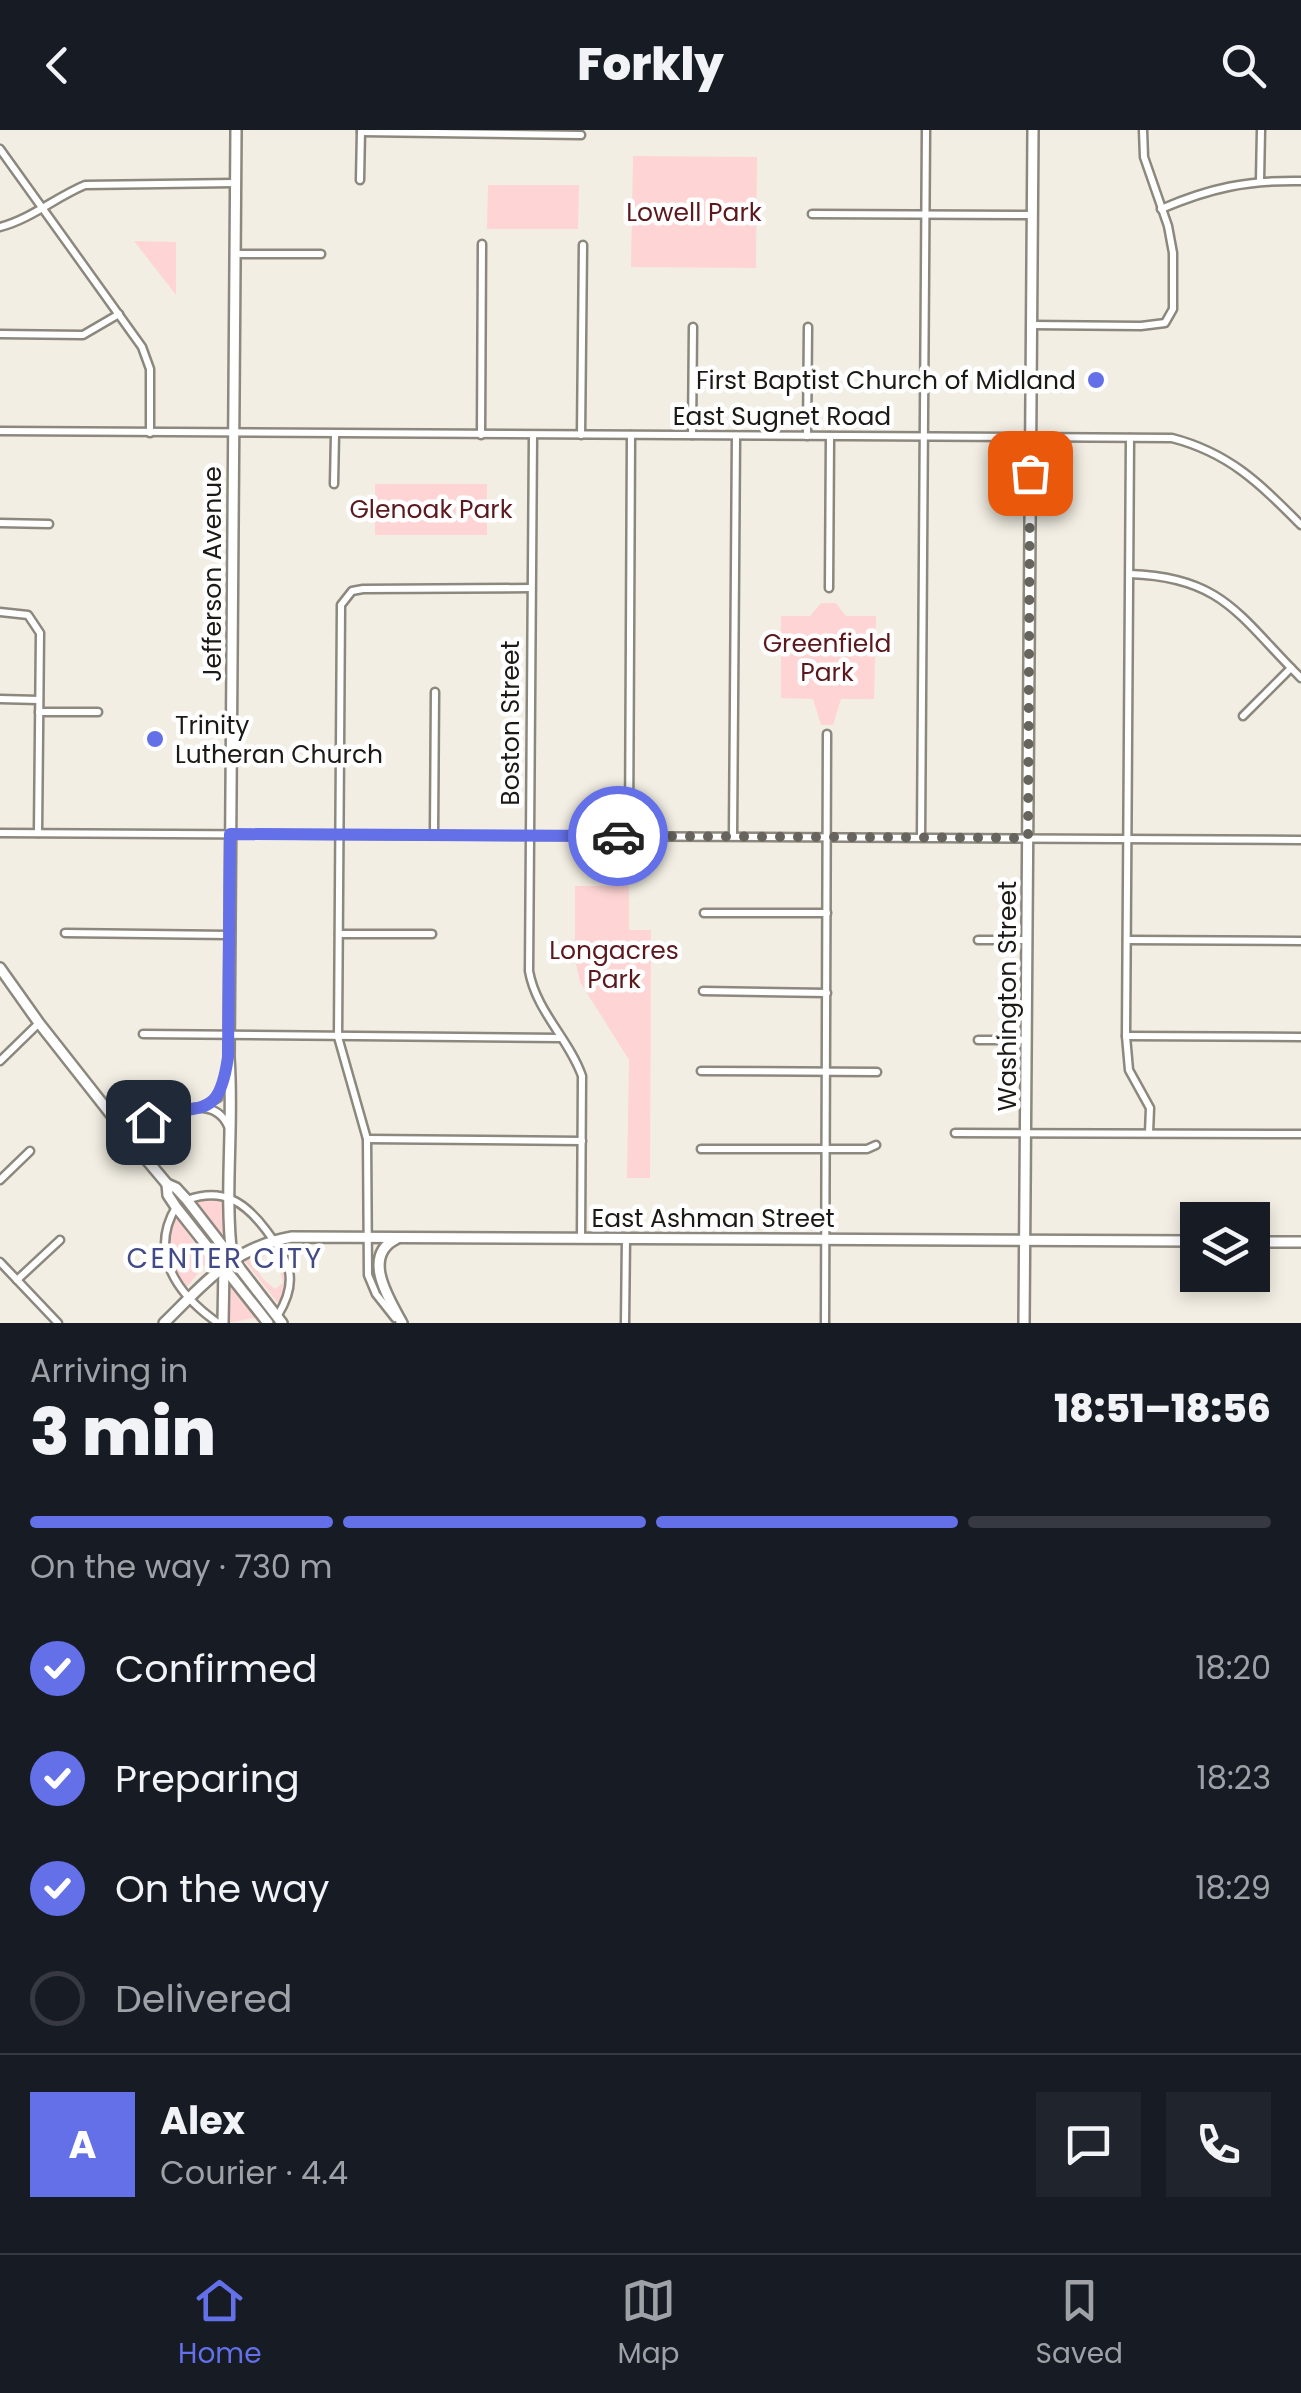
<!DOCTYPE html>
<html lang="en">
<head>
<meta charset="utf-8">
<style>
  :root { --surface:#171b24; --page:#20242c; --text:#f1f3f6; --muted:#9ea1a6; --line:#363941; --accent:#6370e8 }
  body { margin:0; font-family:Poppins,sans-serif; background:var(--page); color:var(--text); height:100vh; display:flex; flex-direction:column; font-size:38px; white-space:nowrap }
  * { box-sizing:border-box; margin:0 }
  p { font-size:32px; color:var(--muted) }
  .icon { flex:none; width:55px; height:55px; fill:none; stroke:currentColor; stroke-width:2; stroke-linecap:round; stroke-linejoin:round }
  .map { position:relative; height:1193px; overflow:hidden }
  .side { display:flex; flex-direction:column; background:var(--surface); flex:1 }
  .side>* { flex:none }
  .controls { position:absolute; left:1180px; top:1072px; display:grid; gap:20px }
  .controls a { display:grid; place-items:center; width:90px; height:90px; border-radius:0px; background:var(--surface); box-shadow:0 5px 15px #0003; font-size:50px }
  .pin { position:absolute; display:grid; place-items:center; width:85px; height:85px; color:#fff; margin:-42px; border-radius:20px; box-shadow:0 5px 15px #0006 }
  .courier { position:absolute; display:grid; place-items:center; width:100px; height:100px; margin:-50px; border:8px solid #6370e8; border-radius:50%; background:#fff; color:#222; box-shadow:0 2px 12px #0007 }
  .summary em { font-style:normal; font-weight:800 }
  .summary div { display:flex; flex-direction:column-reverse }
  .summary { display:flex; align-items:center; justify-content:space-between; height:170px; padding:0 30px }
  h1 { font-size:65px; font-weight:800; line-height:75px }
  .bar { display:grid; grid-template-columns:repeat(4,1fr); gap:15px 10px; align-content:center; height:120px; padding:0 30px }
  .bar i { height:12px; border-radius:8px; background:var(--line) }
  .bar .current { background:var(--accent) }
  .bar p { grid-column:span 4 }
  .line { display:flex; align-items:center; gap:25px; padding:0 30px; border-top:2px solid var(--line) }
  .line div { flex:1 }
  .round { display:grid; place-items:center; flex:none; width:105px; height:105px; border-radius:0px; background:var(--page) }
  ol { padding:0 30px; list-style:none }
  li { display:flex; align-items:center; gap:30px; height:110px }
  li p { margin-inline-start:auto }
  li .icon { padding:10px; border-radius:50%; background:var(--accent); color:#fff; stroke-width:4 }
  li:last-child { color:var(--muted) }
  li i { width:55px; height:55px; border:5px solid var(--line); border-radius:50% }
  header { display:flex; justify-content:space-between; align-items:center; height:130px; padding:0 30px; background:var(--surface); font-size:45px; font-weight:800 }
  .tabs { display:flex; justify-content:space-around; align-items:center; height:140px; border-top:2px solid var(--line); background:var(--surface); font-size:28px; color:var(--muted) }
  .tabs a { display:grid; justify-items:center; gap:5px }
  .tabs .current { color:var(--accent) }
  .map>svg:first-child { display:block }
</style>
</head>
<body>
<header><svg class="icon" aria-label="back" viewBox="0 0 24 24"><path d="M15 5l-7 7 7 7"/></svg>Forkly<svg class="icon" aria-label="search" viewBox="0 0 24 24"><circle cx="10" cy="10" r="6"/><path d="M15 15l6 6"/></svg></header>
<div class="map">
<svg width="1301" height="1193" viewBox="0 0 1301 1193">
  <rect width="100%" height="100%" fill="#f2eee3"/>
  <g fill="#fed5d4">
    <path d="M633 26 757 27 756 138 631 137Z"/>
    <path d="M488 55H579L578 99H487Z"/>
    <path d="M134 111 176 112V165Z"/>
    <rect x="375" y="354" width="112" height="51"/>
    <path d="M821 473H836L846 486H876L874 569H841L833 595H821L813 569 781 568V486H810Z"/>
    <path d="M575 756H629V800H651L650 1048H627L629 930 580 852 575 830Z"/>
    <path d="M218 1067 224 1074 225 1109 193 1071Z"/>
    <path d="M176 1088 208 1131 187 1157C168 1134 164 1117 173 1089Z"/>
    <path d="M275 1117 279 1123 275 1129 266 1125 253 1134 263 1149 275 1159 283 1153 278 1132 284 1131 287 1154 279 1175 244 1130 258 1121Z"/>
    <path d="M228 1149 261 1191 257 1192 254 1188 228 1193 226 1188Z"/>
  </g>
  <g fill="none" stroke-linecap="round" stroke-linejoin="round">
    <defs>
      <g id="street">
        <path d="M361 2 581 5"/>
        <path d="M0 19 142 217 150 239V303"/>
        <path d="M360 50 361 1"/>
        <path d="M1260 50 1261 0"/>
        <path d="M1161 79C1210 58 1247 50 1301 51"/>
        <path d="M812 84 1032 85"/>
        <path d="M0 97C31 89 56 67 85 55L235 53"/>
        <path d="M236 124H321"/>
        <path d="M1031 195 1141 196 1165 193 1173 179V123L1168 96 1144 27 1143 0"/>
        <path d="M0 204 83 205 119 184"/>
        <path d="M0 301 1172 308C1230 323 1260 354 1301 395"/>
        <path d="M481 305 482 114"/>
        <path d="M533 305 529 841C536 881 569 909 582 946L581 1108"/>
        <path d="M581 305 583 115"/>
        <path d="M692 305 693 197"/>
        <path d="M807 306 808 197"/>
        <path d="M1130 308 1126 906 1129 940 1150 978 1149 1003"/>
        <path d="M334 354 335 304"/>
        <path d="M0 393 49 394"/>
        <path d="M1130 444C1224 447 1240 488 1301 548"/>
        <path d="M829 458 830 306"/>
        <path d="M0 482 28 485 40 503 38 703"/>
        <path d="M0 569 39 570"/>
        <path d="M39 582H98"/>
        <path d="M1243 586 1291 538"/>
        <path d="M0 703 1301 710"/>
        <path d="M434 704 435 562"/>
        <path d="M629 706 631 305"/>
        <path d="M733 706 736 306"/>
        <path d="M921 707 926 0"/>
        <path d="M704 783H827"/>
        <path d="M65 803 229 805"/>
        <path d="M339 804H432"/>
        <path d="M978 810H1027"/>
        <path d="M1127 810 1301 811"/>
        <path d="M703 861 827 863"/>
        <path d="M143 904 560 908"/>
        <path d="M1126 906 1301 907"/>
        <path d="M978 910H1027"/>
        <path d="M0 931 39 893"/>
        <path d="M701 941 877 942"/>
        <path d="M199 978 218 968 227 938"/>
        <path d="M955 1003 1301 1004"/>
        <path d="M128 1006C151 990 211 957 228 996"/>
        <path d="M367 1009 582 1011"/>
        <path d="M701 1019H867L876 1015"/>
        <path d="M0 1050 30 1021"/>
        <path d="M187 1070C223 1057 245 1072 266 1100 289 1131 300 1149 278 1185"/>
        <path d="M176 1077C148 1124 178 1165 218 1193"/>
        <path d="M0 1132 58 1193"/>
        <path d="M17 1150 60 1110"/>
        <path d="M395 1188 376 1164 368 1145 367 1009 338 907 341 475 352 461 363 459 531 458"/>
        <path d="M625 1193 626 1108"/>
        <path d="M825 1193 827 604"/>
      </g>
      <g id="secondary">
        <path d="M0 838 39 893 146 1029 167 1054 176 1058 187 1070 282 1193"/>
        <path d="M167 1054 168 1065 176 1077 268 1193"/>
        <path d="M396 1109C361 1126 389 1169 402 1193"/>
        <path d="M1252 1112H1301"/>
        <path d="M232 1128C224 1061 234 994 229 927L236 0"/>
        <path d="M164 1193C205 1153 233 1117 292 1107L1198 1111"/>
        <path d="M223 1193 224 1135"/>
        <path d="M1024 1193 1033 0"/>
      </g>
    </defs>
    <use href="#street" stroke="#8c887e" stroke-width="11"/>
    <use href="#secondary" stroke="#8c887e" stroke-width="14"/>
    <use href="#street" stroke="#fff" stroke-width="6"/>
    <use href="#secondary" stroke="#fff" stroke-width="9"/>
  </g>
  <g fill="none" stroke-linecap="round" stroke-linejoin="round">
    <path stroke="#67645e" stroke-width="10" stroke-dasharray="0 18" d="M618 706 1028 708 1030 343"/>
    <path stroke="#6370e8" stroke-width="12" d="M148 992C196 967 218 998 228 927L230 704 618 706"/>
  </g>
  <g fill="#6370e8" stroke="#fff" stroke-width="4">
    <circle cx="1096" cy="250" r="10"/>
    <circle cx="155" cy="609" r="10"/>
  </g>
  <g text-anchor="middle" stroke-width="9" stroke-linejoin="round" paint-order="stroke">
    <g font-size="25" fill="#5b191e" stroke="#fff">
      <text x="694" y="91">Lowell Park</text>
      <text x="431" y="388">Glenoak Park</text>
      <text x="827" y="522">Greenfield<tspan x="827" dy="29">Park</tspan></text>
      <text x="614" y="829">Longacres<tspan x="614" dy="29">Park</tspan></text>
    </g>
    <g font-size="25" fill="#1c1a16" stroke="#fff" text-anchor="end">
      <text x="1076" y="259">First Baptist Church of Midland</text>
      <text x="175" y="604" text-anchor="start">Trinity<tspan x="175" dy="29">Lutheran Church</tspan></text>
    </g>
    <g font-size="25" fill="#1c1a16" stroke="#fff">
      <text x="782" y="295">East Sugnet Road</text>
      <text transform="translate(212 444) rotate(-90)" y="9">Jefferson Avenue</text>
      <text transform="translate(510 593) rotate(-90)" y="9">Boston Street</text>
      <text transform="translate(1007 866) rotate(-90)" y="9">Washington Street</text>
      <text x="713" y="1097">East Ashman Street</text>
    </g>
    <g font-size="28" letter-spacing="2.5" fill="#414a86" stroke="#fff">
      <text x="225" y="1138">CENTER CITY</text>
    </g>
  </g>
</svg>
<div class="controls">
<a><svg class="icon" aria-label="layers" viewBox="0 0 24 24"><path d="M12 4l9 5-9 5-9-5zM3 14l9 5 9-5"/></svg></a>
</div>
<div class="pin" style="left:1030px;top:343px;background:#ea580c"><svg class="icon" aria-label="bag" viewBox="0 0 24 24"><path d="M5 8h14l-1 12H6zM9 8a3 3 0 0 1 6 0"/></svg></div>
<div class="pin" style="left:148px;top:992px;background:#1f2937"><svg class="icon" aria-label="home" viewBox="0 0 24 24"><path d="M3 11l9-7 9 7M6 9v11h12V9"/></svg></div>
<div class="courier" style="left:618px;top:706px"><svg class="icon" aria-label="car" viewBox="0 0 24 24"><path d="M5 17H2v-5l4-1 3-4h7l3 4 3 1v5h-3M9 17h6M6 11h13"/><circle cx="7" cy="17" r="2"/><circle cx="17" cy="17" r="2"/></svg></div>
</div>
<section class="side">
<div class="summary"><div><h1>3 min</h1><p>Arriving in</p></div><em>18:51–18:56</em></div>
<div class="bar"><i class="current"></i><i class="current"></i><i class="current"></i><i></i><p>On the way · 730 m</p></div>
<ol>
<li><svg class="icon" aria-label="check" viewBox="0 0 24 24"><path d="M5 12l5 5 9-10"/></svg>Confirmed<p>18:20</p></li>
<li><svg class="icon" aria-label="check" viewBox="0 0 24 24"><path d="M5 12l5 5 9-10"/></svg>Preparing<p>18:23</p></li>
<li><svg class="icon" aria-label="check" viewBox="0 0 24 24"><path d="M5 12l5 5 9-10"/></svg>On the way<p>18:29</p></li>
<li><i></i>Delivered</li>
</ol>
<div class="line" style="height:180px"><b class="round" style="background:var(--accent);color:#fff">A</b><div><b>Alex</b><p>Courier · 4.4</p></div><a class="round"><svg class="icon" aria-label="chat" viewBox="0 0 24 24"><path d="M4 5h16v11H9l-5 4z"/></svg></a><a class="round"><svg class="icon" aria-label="phone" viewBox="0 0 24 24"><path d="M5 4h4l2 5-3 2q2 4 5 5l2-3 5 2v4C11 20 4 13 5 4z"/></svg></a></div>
</section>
<nav class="tabs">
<a class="current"><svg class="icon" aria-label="home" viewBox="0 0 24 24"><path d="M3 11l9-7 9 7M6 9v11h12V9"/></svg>Home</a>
<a><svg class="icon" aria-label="map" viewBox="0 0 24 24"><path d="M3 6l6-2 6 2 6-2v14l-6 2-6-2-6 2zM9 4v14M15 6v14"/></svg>Map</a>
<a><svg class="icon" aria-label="saved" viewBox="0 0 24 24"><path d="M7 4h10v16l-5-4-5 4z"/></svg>Saved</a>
</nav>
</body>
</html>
